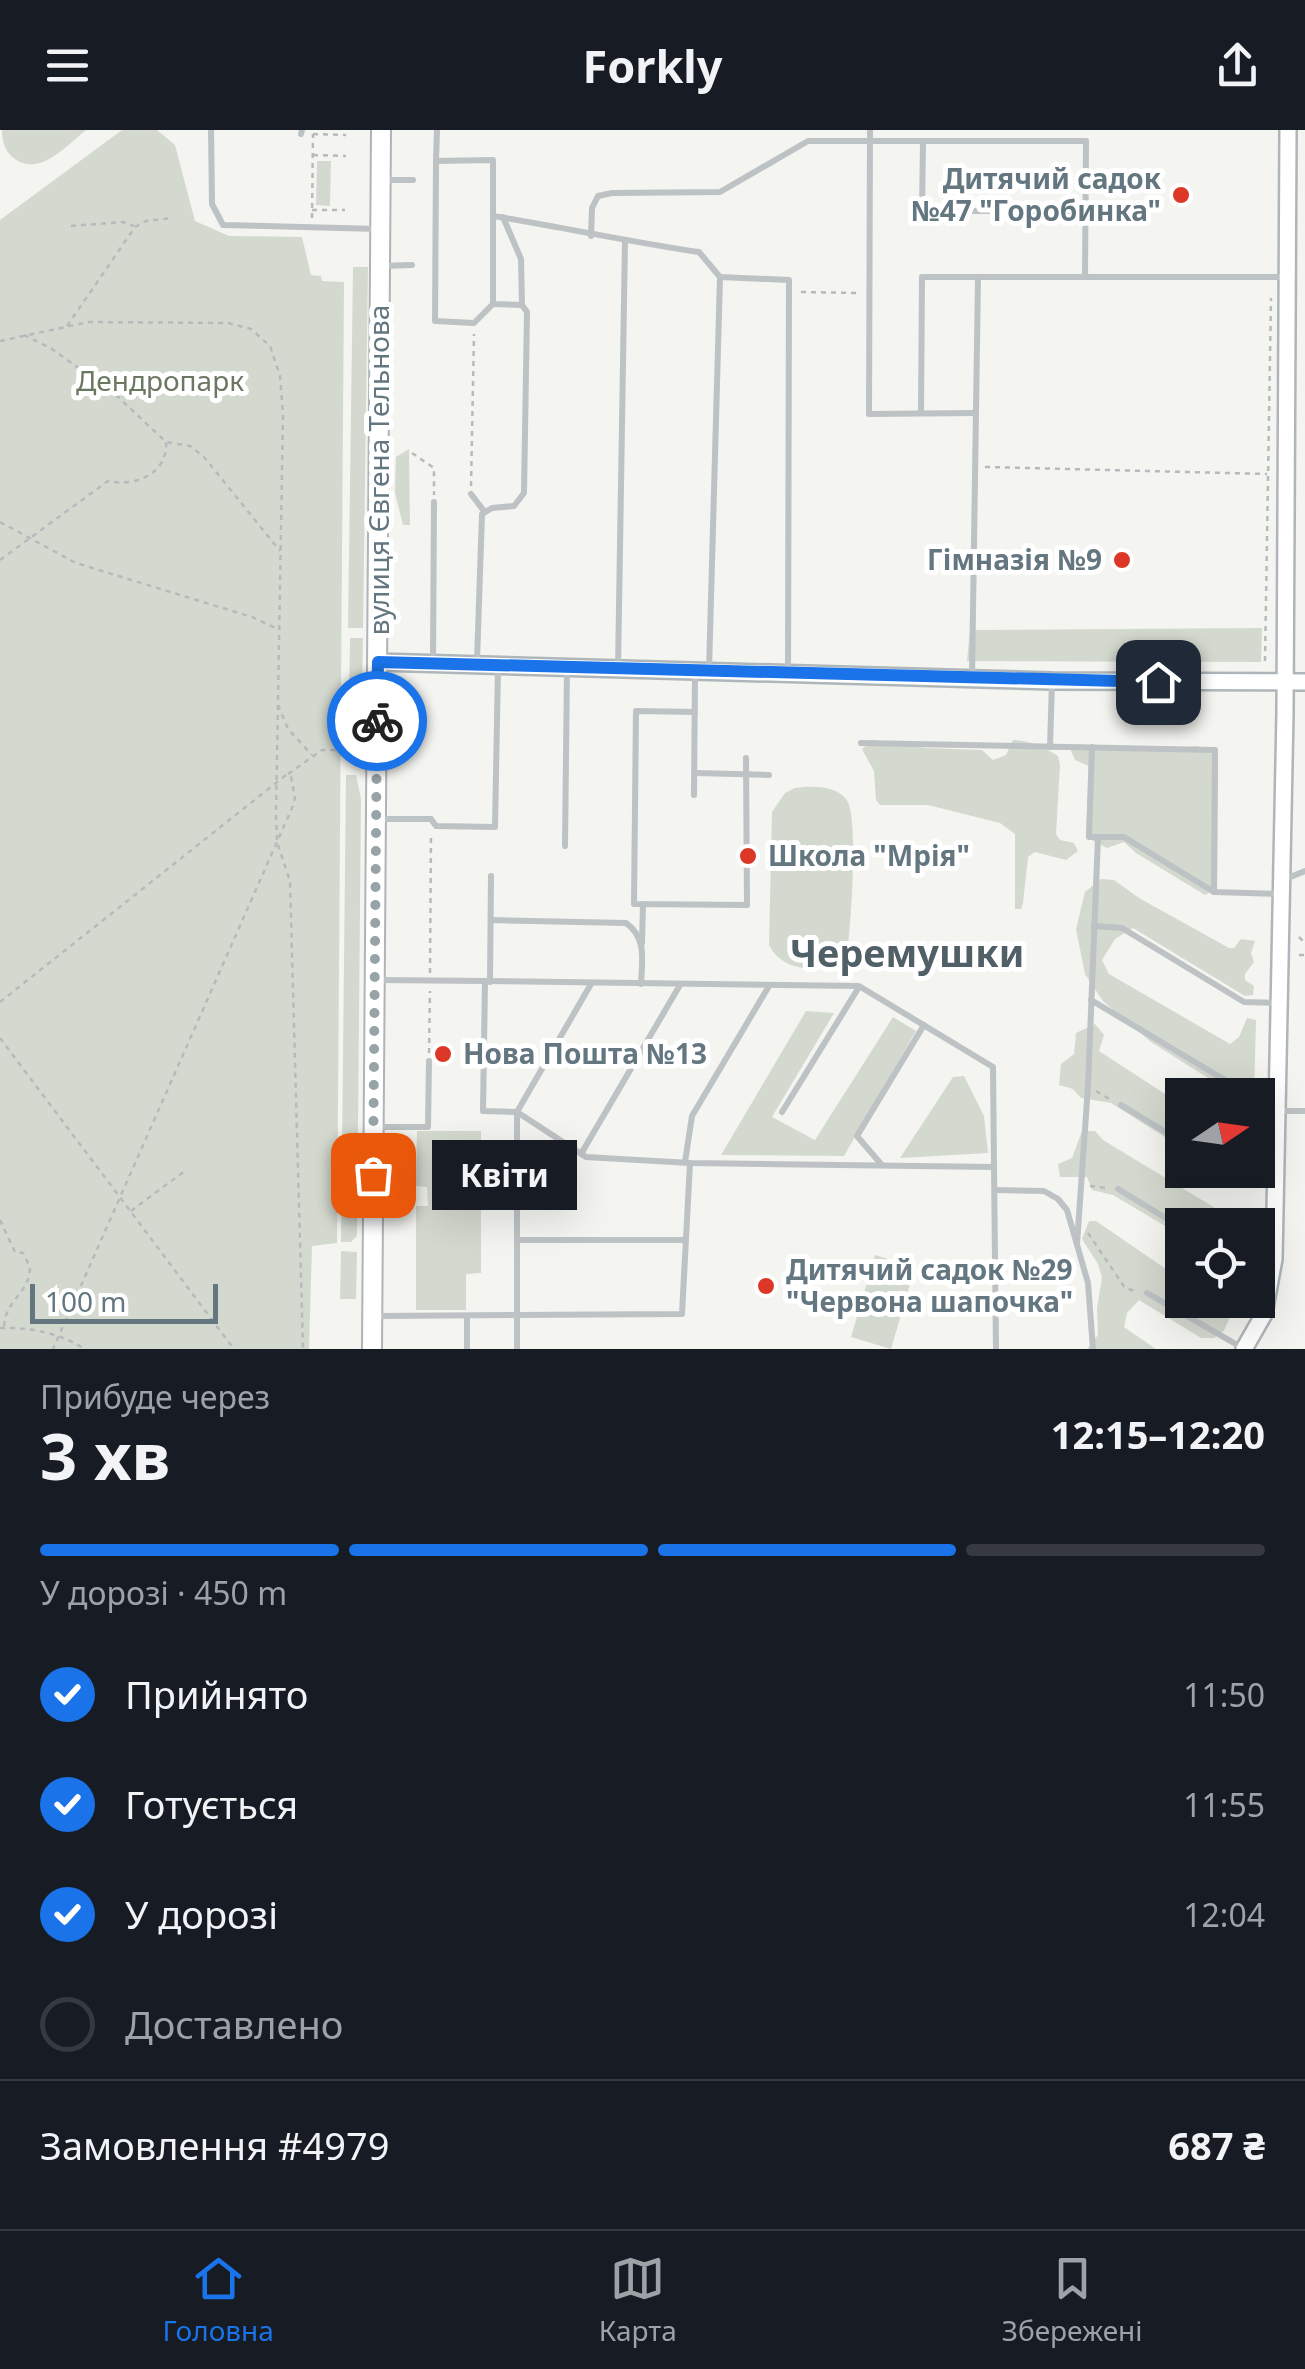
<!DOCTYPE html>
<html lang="uk">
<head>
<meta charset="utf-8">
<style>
  :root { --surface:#171b24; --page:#242831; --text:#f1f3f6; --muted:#9ea1a6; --line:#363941; --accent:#1a73e8 }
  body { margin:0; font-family:"Noto Sans",sans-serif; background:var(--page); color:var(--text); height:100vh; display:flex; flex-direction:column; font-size:38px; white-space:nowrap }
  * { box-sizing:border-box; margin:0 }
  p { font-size:32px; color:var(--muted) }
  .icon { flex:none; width:55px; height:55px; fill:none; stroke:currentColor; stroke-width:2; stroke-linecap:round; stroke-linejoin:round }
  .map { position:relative; height:1219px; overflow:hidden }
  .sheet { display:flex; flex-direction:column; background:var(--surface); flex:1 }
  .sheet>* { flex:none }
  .needle { width:65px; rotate:77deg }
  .tools { position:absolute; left:1165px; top:948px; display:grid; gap:20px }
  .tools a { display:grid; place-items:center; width:110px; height:110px; border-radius:0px; background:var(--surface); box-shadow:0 10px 40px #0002; font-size:50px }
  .scale { position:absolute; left:30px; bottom:25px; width:188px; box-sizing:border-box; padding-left:10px; border:5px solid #647780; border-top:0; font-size:28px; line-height:35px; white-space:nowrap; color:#647780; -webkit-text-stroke:8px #fff; paint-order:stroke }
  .pin { position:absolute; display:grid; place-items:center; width:85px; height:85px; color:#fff; margin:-42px; border-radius:20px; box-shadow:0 5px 15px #0006 }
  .courier { position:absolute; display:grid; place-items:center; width:100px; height:100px; margin:-50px; border:8px solid #1a73e8; border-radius:50%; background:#fff; color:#222; box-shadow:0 2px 12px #0007 }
  .bubble { position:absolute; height:70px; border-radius:0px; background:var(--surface); box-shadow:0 10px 40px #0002; font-size:32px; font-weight:700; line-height:70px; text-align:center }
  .headline em { font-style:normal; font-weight:700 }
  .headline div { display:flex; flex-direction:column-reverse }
  .headline { display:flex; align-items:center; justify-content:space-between; height:170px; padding:0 40px }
  h1 { font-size:65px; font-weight:700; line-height:75px }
  .bar { display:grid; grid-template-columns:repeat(4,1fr); gap:15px 10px; align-content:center; height:120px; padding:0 40px }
  .bar i { height:12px; border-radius:8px; background:var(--line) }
  .bar .current { background:var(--accent) }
  .bar p { grid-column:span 4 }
  .line { display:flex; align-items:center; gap:25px; padding:0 40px; border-top:2px solid var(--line) }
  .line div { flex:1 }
  ol { padding:0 40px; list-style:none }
  li { display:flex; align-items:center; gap:30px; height:110px }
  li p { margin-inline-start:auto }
  li .icon { padding:10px; border-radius:50%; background:var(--accent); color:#fff; stroke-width:4 }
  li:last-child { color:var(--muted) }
  li i { width:55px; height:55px; border:5px solid var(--line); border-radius:50% }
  header { display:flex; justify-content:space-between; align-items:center; height:130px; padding:0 40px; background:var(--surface); font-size:45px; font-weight:700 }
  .dock { display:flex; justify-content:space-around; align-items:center; height:140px; border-top:2px solid var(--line); background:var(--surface); font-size:28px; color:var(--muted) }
  .dock a { display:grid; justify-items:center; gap:5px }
  .dock .current { color:var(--accent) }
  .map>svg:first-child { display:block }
</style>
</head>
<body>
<header><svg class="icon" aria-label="menu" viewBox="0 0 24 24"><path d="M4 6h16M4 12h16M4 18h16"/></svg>Forkly<svg class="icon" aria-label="share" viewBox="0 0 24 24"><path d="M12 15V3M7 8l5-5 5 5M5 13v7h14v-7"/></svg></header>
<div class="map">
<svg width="1305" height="1219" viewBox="0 0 1305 1219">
  <rect width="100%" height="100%" fill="#f4f4f0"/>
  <g fill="#d4d9cf">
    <path d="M2 0H86C67 15 40 47 15 29 5 22 2 12 2 0Z"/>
    <path d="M122 0H157L175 15 195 91 229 106 302 107 311 145 321 146 322 151 344 152 337 1113 312 1116 309 1219H0V90Z"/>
    <path d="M317 31H331L330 76 316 75Z"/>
    <path d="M353 137H368L363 498H348Z"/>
    <path d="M409 319 410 395H403L395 363 396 327Z"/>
    <path d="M1262 498 1261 532 967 531 970 500Z"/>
    <path d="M350 508H363L362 554 357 571 349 570Z"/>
    <path d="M873 610 926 618 982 620 993 630 1006 625 1013 610C1029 610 1045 618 1058 626L1060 635 1056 704 1060 710 1074 713 1078 721 1066 730 1035 722 1028 727 1023 773 1021 779H1015V704L1000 693 928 675H880L876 670 874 641 862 619Z"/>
    <path d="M1077 614 1159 621 1197 616 1211 622 1218 634 1217 758 1205 765 1136 723 1124 712 1107 718 1086 707 1089 636 1075 630 1071 621Z"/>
    <path d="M346 645H356L361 669 357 1106 351 1112H341Z"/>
    <path d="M795 658C812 656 834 655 846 669 859 684 851 792 848 816 831 845 784 846 769 815L772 682 785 663Z"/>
    <path d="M1101 749 1114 750 1139 768 1229 818H1234L1241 809 1255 811 1251 823 1254 832 1245 844V850L1254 856 1253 865 1245 866 1133 798 1115 809 1102 830 1109 844 1230 914 1239 907 1247 888 1256 890 1254 965H1235L1151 912 1103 871 1085 844 1076 799 1085 762Z"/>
    <path d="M806 881 834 883 772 987 815 1010 893 887 916 901 844 1026 721 1025Z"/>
    <path d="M1095 894 1104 905 1099 921 1182 975V1018L1111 973 1081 968 1073 959 1059 955 1061 934 1074 924 1076 903Z"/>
    <path d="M964 946 984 986 988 1023 900 1028 953 947Z"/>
    <path d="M417 1001H481V1143L466 1144V1180H416V1076H428L427 1057 416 1056Z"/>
    <path d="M1082 1001H1095L1103 1010 1225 1084 1233 1095H1182V1106L1113 1065 1092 1060 1087 1047H1060L1058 1034 1072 1028Z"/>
    <path d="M1089 1091H1096L1182 1150V1170H1216L1231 1184 1224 1201 1214 1208H1201L1139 1170 1127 1183 1124 1197 1156 1219H1087L1098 1205 1097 1178 1102 1147 1098 1134 1082 1109Z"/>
    <path d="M341 1121 357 1122 356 1169H340Z"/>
    <path d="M875 1125 915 1137 891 1219 851 1207Z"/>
  </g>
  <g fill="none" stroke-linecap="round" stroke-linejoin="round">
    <defs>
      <g id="secondary">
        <path d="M378 532 1052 551 1305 552"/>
        <path d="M1244 1219 1264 1184 1274 1129 1285 583 1288 0"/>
      </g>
      <path id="primary" d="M372 1219 381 0"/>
    </defs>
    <use href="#secondary" stroke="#afb6b9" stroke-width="20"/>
    <use href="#primary" stroke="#aeb4b7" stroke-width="22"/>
    <g stroke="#b7babc" stroke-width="2.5" stroke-dasharray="5 5" stroke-linecap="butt">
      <path d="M313 4 346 5"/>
      <path d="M313 25 346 26"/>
      <path d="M312 80H345"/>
      <path d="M312 88 313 4"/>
      <path d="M71 96 123 92 134 96"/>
      <path d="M801 162 858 163"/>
      <path d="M67 196 135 97 146 91 172 88"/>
      <path d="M24 205 52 219 117 266 166 312 190 316 204 327 280 421"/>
      <path d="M0 211 89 192 228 193 251 199 270 216 280 246 283 284 276 684 277 712 290 751 303 1219"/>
      <path d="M412 323 434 338V365"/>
      <path d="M985 337 1267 344"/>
      <path d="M471 356 474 204"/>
      <path d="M0 392 76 433 252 487 278 499"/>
      <path d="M0 430 108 351C135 357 168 344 166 312"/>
      <path d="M1265 531 1271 168"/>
      <path d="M278 575 288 599 312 625"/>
      <path d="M395 577H411"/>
      <path d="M288 644 322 620H344"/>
      <path d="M1299 807 1305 813"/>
      <path d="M1299 825H1305"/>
      <path d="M430 843 431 706"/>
      <path d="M0 872 286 645 291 647 295 668 292 678 53 1219"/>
      <path d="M0 908 234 1219"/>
      <path d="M429 923 430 861"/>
      <path d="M1096 961 1111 970"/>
      <path d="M1090 1056 1107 1058"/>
      <path d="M406 1066H416"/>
      <path d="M131 1081 186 1040"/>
      <path d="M0 1090 15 1122 23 1123 30 1137C30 1164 5 1169 4 1197"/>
      <path d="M1088 1103 1125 1158 1135 1161"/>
      <path d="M0 1198C31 1197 59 1203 85 1219"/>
    </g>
    <g stroke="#bdc2c4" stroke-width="6">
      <path d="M211 0 212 74 223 95 379 99"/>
      <path d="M437 0 436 31 493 30V86C562 97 630 112 699 122L720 147 789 150 788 544"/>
      <path d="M870 0 869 284 976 283"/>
      <path d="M301 4 302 0"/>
      <path d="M923 11 922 81H1086"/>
      <path d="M436 31 435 191 474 193 493 174"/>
      <path d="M385 50H413"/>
      <path d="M493 86V174L522 175 521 129 503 87"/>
      <path d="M591 106 592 78 598 66 612 63 720 62 808 11H1086L1085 147"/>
      <path d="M381 136 412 135"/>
      <path d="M921 283 922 147H1287"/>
      <path d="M471 364 484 381"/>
      <path d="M477 531 482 384 492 378 514 376 524 363 527 182 522 175"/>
      <path d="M433 532 434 372"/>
      <path d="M618 539 625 111"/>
      <path d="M709 540 720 147"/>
      <path d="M972 548 978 147"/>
      <path d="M695 582 636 581 634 774 747 775 746 628"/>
      <path d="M861 613 1215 620 1214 762"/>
      <path d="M1050 617 1052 553"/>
      <path d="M695 643 769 645"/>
      <path d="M694 665 695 543"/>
      <path d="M380 689H431L436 696 495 697 498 537"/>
      <path d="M1098 707H1124L1214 762 1281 764"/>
      <path d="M565 716 567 539"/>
      <path d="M1283 750 1305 741"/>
      <path d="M491 790 626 793C647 808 642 830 641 854"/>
      <path d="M1094 796 1122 798 1244 872 1279 873"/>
      <path d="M642 813 643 774"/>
      <path d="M378 850 485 851 483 981 517 982 586 1027 690 1033 994 1037 996 1219"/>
      <path d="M485 851 859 856 993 937 994 1037"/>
      <path d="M490 852 491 746"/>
      <path d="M1091 870 1250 965"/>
      <path d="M1258 969 1277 981H1305"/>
      <path d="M1121 975 1182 1012"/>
      <path d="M782 982 859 857"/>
      <path d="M377 997H428L429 931"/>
      <path d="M581 1024 680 855"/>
      <path d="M685 1032 692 986 769 856"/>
      <path d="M881 1034 857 1006 924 895"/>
      <path d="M1231 1040 1250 1052H1274"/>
      <path d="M1118 1059 1182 1098"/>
      <path d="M995 1060 1044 1061 1058 1069 1067 1080 1088 1153 1093 1219"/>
      <path d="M517 1110V982L591 854"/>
      <path d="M686 1110H517V1185L682 1184 690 1033"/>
      <path d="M1077 1114 1088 956 1098 707H1089L1092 617"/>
      <path d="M1147 1163 1241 1217"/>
      <path d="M377 1186 517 1185V1219"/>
      <path d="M467 1186V1219"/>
    </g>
    <use href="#secondary" stroke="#fff" stroke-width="15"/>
    <use href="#primary" stroke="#fff" stroke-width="18"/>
  </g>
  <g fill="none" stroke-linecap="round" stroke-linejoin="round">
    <path stroke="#96a3a7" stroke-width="10" stroke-dasharray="0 18" d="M373 1045 377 591"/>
    <path stroke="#1a73e8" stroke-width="12" d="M377 591 378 532 1158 552"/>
  </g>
  <g fill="#dd3827" stroke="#fff" stroke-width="4">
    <circle cx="1181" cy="65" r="10"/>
    <circle cx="1122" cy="430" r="10"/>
    <circle cx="748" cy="726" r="10"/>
    <circle cx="443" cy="924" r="10"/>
    <circle cx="766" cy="1156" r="10"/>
  </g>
  <g text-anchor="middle" stroke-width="10" stroke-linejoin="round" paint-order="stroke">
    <g font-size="28" font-weight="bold" fill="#647780" stroke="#fff" text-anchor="start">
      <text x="1161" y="59" text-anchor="end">Дитячий садок<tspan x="1161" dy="32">№47 "Горобинка"</tspan></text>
      <text x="1102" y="440" text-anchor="end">Гімназія №9</text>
      <text x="768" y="736">Школа "Мрія"</text>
      <text x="463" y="934">Нова Пошта №13</text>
      <text x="786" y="1150">Дитячий садок №29<tspan x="786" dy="32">"Червона шапочка"</tspan></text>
    </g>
    <g font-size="28" fill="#6a7862" stroke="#fff">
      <text x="160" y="261">Дендропарк</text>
    </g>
    <g font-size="28" fill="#647780" stroke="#fff">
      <text transform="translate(379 340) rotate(-90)" y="10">вулиця Євгена Тельнова</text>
    </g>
    <g font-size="38" font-weight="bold" fill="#515f66" stroke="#fff">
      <text x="907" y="837">Черемушки</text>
    </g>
  </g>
</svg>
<div class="tools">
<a><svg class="needle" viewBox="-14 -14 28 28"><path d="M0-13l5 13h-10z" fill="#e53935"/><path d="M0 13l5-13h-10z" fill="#9ea1a6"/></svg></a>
<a><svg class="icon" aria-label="locate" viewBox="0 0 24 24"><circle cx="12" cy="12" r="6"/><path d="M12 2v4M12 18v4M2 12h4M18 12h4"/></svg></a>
</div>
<div class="scale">100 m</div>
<div class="pin" style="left:373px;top:1045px;background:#ea580c"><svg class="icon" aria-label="bag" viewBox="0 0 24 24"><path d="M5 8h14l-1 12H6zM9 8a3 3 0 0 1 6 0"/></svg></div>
<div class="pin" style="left:1158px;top:552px;background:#1f2937"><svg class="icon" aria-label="home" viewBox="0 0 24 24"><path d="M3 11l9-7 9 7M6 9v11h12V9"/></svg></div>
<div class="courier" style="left:377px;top:591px"><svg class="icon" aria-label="bike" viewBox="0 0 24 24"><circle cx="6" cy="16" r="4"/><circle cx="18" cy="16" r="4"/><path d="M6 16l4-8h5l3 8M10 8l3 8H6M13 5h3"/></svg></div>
<div class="bubble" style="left:432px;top:1010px;width:145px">Квіти</div>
</div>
<section class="sheet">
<div class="headline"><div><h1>3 хв</h1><p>Прибуде через</p></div><em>12:15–12:20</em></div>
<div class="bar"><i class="current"></i><i class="current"></i><i class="current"></i><i></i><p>У дорозі · 450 m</p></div>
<ol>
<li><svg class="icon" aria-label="check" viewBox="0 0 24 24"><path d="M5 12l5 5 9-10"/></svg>Прийнято<p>11:50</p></li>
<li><svg class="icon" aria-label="check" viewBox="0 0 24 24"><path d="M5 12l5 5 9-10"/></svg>Готується<p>11:55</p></li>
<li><svg class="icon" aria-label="check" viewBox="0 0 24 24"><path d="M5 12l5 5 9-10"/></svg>У дорозі<p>12:04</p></li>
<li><i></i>Доставлено</li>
</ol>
<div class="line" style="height:130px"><div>Замовлення #4979</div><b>687 ₴</b></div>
</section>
<nav class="dock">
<a class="current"><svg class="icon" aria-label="home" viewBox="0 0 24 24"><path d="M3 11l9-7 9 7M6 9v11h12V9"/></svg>Головна</a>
<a><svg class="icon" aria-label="map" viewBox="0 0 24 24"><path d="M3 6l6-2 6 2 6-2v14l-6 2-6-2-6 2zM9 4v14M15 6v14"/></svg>Карта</a>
<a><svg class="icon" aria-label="saved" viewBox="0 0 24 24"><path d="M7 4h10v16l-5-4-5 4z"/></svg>Збережені</a>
</nav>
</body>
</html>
